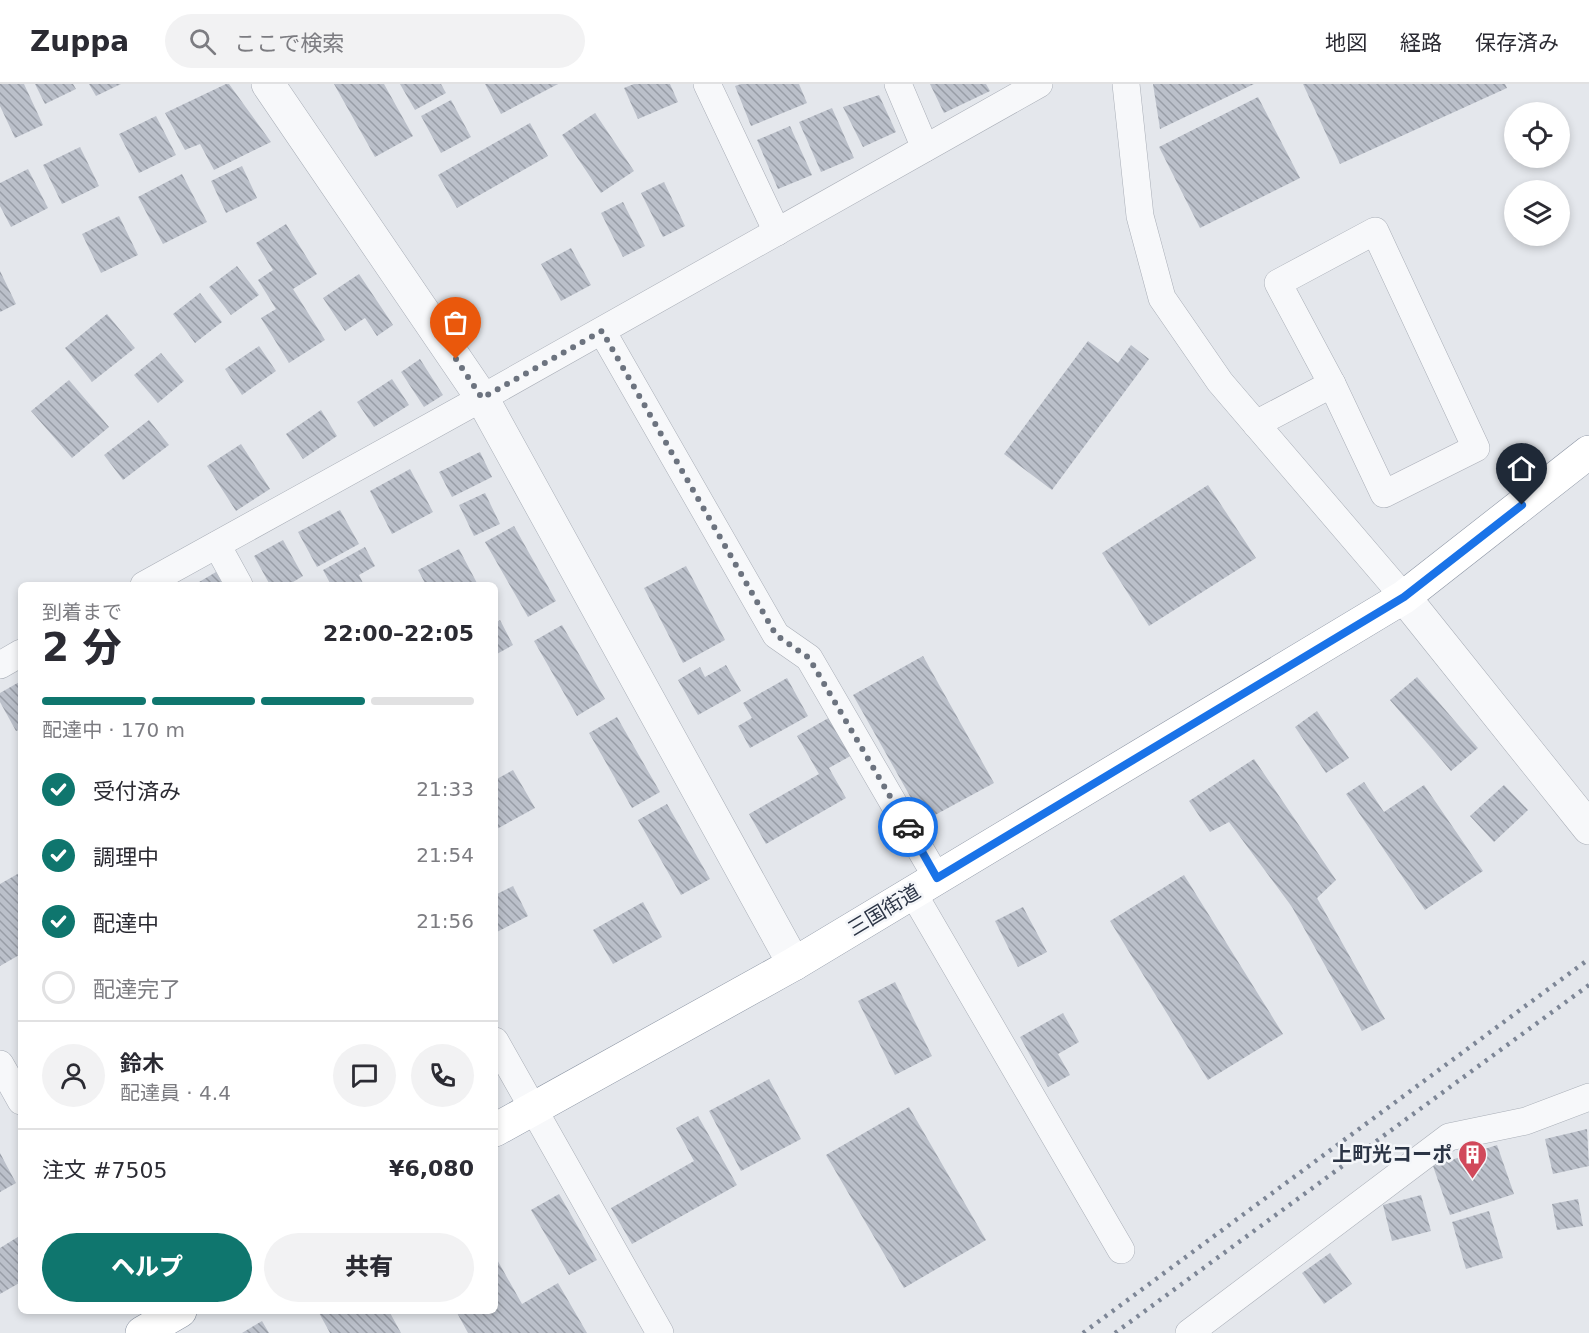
<!DOCTYPE html>
<html lang="ja">
<head>
<meta charset="utf-8">
<style>
  :root { --surface:#fff; --page:#f2f2f3; --text:#2b2b33; --muted:#7c7c81; --line:#e1e1e2; --accent:#0f766e }
  body { margin:0; font-family:"DejaVu Sans","Noto Sans JP",sans-serif; background:var(--page); color:var(--text); height:100vh; display:flex; flex-direction:column; font-size:22px; white-space:nowrap }
  * { box-sizing:border-box; margin:0 }
  p { font-size:20px; color:var(--muted) }
  .icon { flex:none; width:33px; height:33px; fill:none; stroke:currentColor; stroke-width:2; stroke-linecap:round; stroke-linejoin:round }
  .map { position:relative; flex:1; overflow:hidden }
  .side { position:absolute; left:18px; top:498px; width:480px; height:732px; display:flex; flex-direction:column; background:var(--surface); border-radius:9px; box-shadow:0 3px 9px #0003 }
  .side>* { flex:none }
  .fabs { position:absolute; left:1504px; top:18px; display:grid; gap:12px }
  .fabs a { display:grid; place-items:center; width:66px; height:66px; border-radius:50%; background:var(--surface); box-shadow:0 3px 9px #0003; font-size:30px }
  .pin { position:absolute; display:grid; place-items:center; width:51px; height:51px; color:#fff; margin:-62px -26px; border-radius:50% 50% 50% 0; rotate:-45deg; box-shadow:0 0 6px #0007 }
  .pin .icon { rotate:45deg }
  .courier { position:absolute; display:grid; place-items:center; width:60px; height:60px; margin:-30px; border:4px solid #1a73e8; border-radius:50%; background:#fff; color:#222; box-shadow:0 2px 8px #0007 }
  .summary em { font-style:normal; font-weight:800 }
  .summary div { display:flex; flex-direction:column-reverse }
  .summary { display:flex; align-items:center; justify-content:space-between; height:102px; padding:0 24px }
  h1 { font-size:39px; font-weight:800; line-height:45px }
  .bar { display:grid; grid-template-columns:repeat(4,1fr); gap:9px 6px; align-content:center; height:72px; padding:0 24px }
  .bar i { height:8px; border-radius:4px; background:var(--line) }
  .bar .current { background:var(--accent) }
  .bar p { grid-column:span 4 }
  .line { display:flex; align-items:center; gap:15px; padding:0 24px; border-top:2px solid var(--line) }
  .line div { flex:1 }
  .round { display:grid; place-items:center; flex:none; width:63px; height:63px; border-radius:32px; background:var(--page) }
  ol { padding:0 24px; list-style:none }
  li { display:flex; align-items:center; gap:18px; height:66px }
  li p { margin-inline-start:auto }
  li .icon { padding:6px; border-radius:50%; background:var(--accent); color:#fff; stroke-width:4 }
  li:last-child { color:var(--muted) }
  li i { width:33px; height:33px; border:3px solid var(--line); border-radius:50% }
  .action { display:flex; gap:12px; margin-top:auto; padding:12px 24px }
  .action a { flex:1; height:69px; border-radius:36px; background:var(--accent); color:#fff; font-size:24px; font-weight:800; line-height:69px; text-align:center }
  .action a+a { background:var(--page); color:var(--text) }
  header { display:flex; align-items:center; gap:36px; box-sizing:border-box; height:84px; padding:0 30px; background:var(--surface); border-bottom:2px solid var(--line) }
  header strong { font-size:28px }
  nav { display:flex; gap:33px; margin-inline-start:auto; font-size:21px }
  .search { width:420px; height:54px; background:var(--page); display:flex; align-items:center; gap:15px; box-sizing:border-box; padding:0 21px; border-radius:33px; color:var(--muted); font-size:22px }
  .map>svg:first-child { display:block }
</style>
</head>
<body>
<header>
<strong>Zuppa</strong>
<div class="search"><svg class="icon" aria-label="search" viewBox="0 0 24 24"><circle cx="10" cy="10" r="6"/><path d="M15 15l6 6"/></svg>ここで検索</div>
<nav><a>地図</a><a>経路</a><a>保存済み</a></nav>
</header>
<div class="map">
<svg width="1589" height="1249" viewBox="0 0 1589 1249">
  <defs>
    <pattern id="building-back-hatch" width="6" height="6" patternUnits="userSpaceOnUse" patternTransform="scale(1.5)"><rect width="6" height="6" fill="#bbc0ca"/><path d="M-1 5l2 2M0 0l6 6M5-1l2 2" fill="none" stroke="#989da6"/></pattern>
  </defs>
  <rect width="100%" height="100%" fill="#e4e7ec"/>
  <g fill="url(#building-back-hatch)">
    <path d="M0 0H24L43 41 15 54 0 22Z"/>
    <path d="M35 0H73L76 5 45 20Z"/>
    <path d="M89 0H121L96 12Z"/>
    <path d="M226 0H229L271 58 214 86 200 60 185 66 165 29Z"/>
    <path d="M334 0H384L413 52 375 73Z"/>
    <path d="M400 0H441L446 9 415 26Z"/>
    <path d="M485 0H558L501 30Z"/>
    <path d="M634 0H670L678 18 638 35 624 4Z"/>
    <path d="M741 0H799L807 19 751 42 735 2Z"/>
    <path d="M930 0H986L990 7 944 29Z"/>
    <path d="M1153 0H1254L1160 45Z"/>
    <path d="M1303 0H1505L1507 4 1340 80Z"/>
    <path d="M879 11 896 48 863 63 843 23Z"/>
    <path d="M1258 13 1300 94 1200 144 1159 63Z"/>
    <path d="M451 16 471 53 441 69 421 32Z"/>
    <path d="M832 24 854 74 821 88 799 38Z"/>
    <path d="M595 29 634 87 601 109 562 51Z"/>
    <path d="M156 32 176 71 139 89 119 50Z"/>
    <path d="M530 39 548 72 457 124 438 91Z"/>
    <path d="M790 42 812 91 778 105 757 56Z"/>
    <path d="M80 63 99 102 62 120 43 81Z"/>
    <path d="M242 82 257 114 226 129 211 97Z"/>
    <path d="M28 85 48 124 11 143 0 122V99Z"/>
    <path d="M182 90 207 138 163 160 138 113Z"/>
    <path d="M664 98 685 142 663 153 641 109Z"/>
    <path d="M623 118 645 162 623 173 601 129Z"/>
    <path d="M119 132 138 171 101 189 82 150Z"/>
    <path d="M286 140 317 190 293 205 325 256 289 279 261 234 276 225 258 196 273 186 256 159Z"/>
    <path d="M571 164 591 201 561 217 541 180Z"/>
    <path d="M237 182 259 211 231 231 209 203Z"/>
    <path d="M0 187 16 220 0 228Z"/>
    <path d="M359 190 393 241 377 252 365 234 345 247 323 214Z"/>
    <path d="M200 209 222 238 195 259 173 230Z"/>
    <path d="M107 230 135 264 92 298 65 264Z"/>
    <path d="M1088 257 1118 279 1131 261 1149 275 1052 406 1004 370Z"/>
    <path d="M259 262 276 287 242 311 225 285Z"/>
    <path d="M161 269 184 297 158 319 134 291Z"/>
    <path d="M420 275 443 311 424 323 401 288Z"/>
    <path d="M392 295 409 321 374 343 357 318Z"/>
    <path d="M69 296 109 343 72 374 31 327Z"/>
    <path d="M321 326 337 352 303 375 286 350Z"/>
    <path d="M149 336 169 361 123 396 104 371Z"/>
    <path d="M241 360 270 405 236 427 207 382Z"/>
    <path d="M480 368 492 393 452 413 439 388Z"/>
    <path d="M410 385 433 428 392 450 370 407Z"/>
    <path d="M1208 401 1256 474 1149 542 1102 469Z"/>
    <path d="M485 409 500 440 474 452 459 421Z"/>
    <path d="M340 426 359 460 317 483 298 448Z"/>
    <path d="M514 442 556 517 528 533 485 458Z"/>
    <path d="M283 456 303 492 288 501H270L254 472Z"/>
    <path d="M365 463 375 482 359 491 364 501H331L323 486Z"/>
    <path d="M459 465 478 501H426L418 486Z"/>
    <path d="M686 482 725 556 683 579 644 504Z"/>
    <path d="M216 488 223 501H194Z"/>
    <path d="M500 536 513 561 495 571V539Z"/>
    <path d="M562 541 605 615 577 632 534 557Z"/>
    <path d="M923 572 994 699 924 737 853 611Z"/>
    <path d="M726 581 741 607 698 631 678 596 700 583 705 593Z"/>
    <path d="M1417 593 1478 664 1451 687 1390 616Z"/>
    <path d="M787 594 808 632 750 664 738 642 752 634 743 619Z"/>
    <path d="M21 597V645L16 647 0 618V609Z"/>
    <path d="M1317 627 1349 674 1326 689 1295 643Z"/>
    <path d="M832 632 854 670 829 684 846 714 766 760 749 730 819 690 797 652Z"/>
    <path d="M617 633 660 708 632 724 589 649Z"/>
    <path d="M1254 675 1336 796 1317 814 1385 935 1362 947 1292 823 1229 738 1210 748 1189 717Z"/>
    <path d="M513 686 535 724 495 746V696Z"/>
    <path d="M1364 698 1384 728 1424 701 1483 787 1425 826 1346 710Z"/>
    <path d="M1504 701 1528 726 1494 758 1470 732Z"/>
    <path d="M667 720 710 795 681 811 638 736Z"/>
    <path d="M21 788V870L0 882V800Z"/>
    <path d="M1184 791 1283 950 1208 996 1110 837Z"/>
    <path d="M513 802 528 832 495 849V811Z"/>
    <path d="M643 818 662 853 613 880 593 846Z"/>
    <path d="M1023 823 1047 868 1018 883 995 837Z"/>
    <path d="M895 898 932 972 895 991 858 917Z"/>
    <path d="M1063 929 1079 958 1058 970 1070 991 1048 1003 1020 953Z"/>
    <path d="M769 995 801 1055 741 1087 709 1027Z"/>
    <path d="M909 1023 986 1156 904 1204 826 1071Z"/>
    <path d="M698 1032 737 1101 632 1160 611 1124 694 1077 676 1044Z"/>
    <path d="M1587 1045 1589 1082 1553 1090 1545 1055Z"/>
    <path d="M1497 1061 1514 1110 1450 1131 1433 1082Z"/>
    <path d="M0 1069 16 1099 0 1108Z"/>
    <path d="M559 1110 597 1176 569 1191 531 1126Z"/>
    <path d="M1421 1111 1431 1147 1392 1157 1383 1121Z"/>
    <path d="M1578 1115 1583 1142 1557 1146 1552 1120Z"/>
    <path d="M1489 1127 1503 1174 1466 1185 1452 1138Z"/>
    <path d="M21 1151V1198L0 1210V1164Z"/>
    <path d="M1330 1169 1352 1200 1324 1220 1302 1189Z"/>
    <path d="M495 1172 522 1220 558 1199 587 1249H468L456 1227H495Z"/>
    <path d="M318 1227H389L401 1249H330Z"/>
    <path d="M262 1237 269 1249H242Z"/>
  </g>
  <g fill="none" stroke-linecap="round" stroke-linejoin="round">
    <defs>
      <g id="minor">
        <path d="M707 0 777 148"/>
        <path d="M898 0 925 64"/>
        <path d="M1126 0 1140 132 1162 214 1220 298 1404 513"/>
        <path d="M1375 147 1476 364 1384 410 1332 300 1278 199Z"/>
        <path d="M602 247 776 551 809 574 937 794"/>
        <path d="M1256 340 1332 300"/>
        <path d="M217 461 239 501"/>
        <path d="M144 501 482 314 1039 0"/>
        <path d="M0 581 21 569"/>
        <path d="M913 809 1121 1166"/>
        <path d="M495 957 660 1249"/>
        <path d="M0 980 21 1017"/>
        <path d="M1189 1249 1449 1053 1526 1037 1589 1013"/>
      </g>
      <g id="tertiary">
        <path d="M268 0 482 314 794 880"/>
        <path d="M1404 513 1589 744"/>
      </g>
      <g id="trunk">
        <path d="M495 1046 794 880 1404 513 1589 368"/>
        <path d="M142 1249 180 1227"/>
      </g>
    </defs>
    <use href="#minor" stroke="#a9aeb7" stroke-width="28"/>
    <use href="#tertiary" stroke="#a9aeb7" stroke-width="34"/>
    <use href="#trunk" stroke="#8b94a3" stroke-width="34"/>
    <use href="#minor" stroke="#f7f8fa" stroke-width="27"/>
    <use href="#tertiary" stroke="#f7f8fa" stroke-width="33"/>
    <use href="#trunk" stroke="#fff" stroke-width="33"/>
    <g stroke="#7d8696" stroke-width="4.5" stroke-dasharray="3 6" stroke-linecap="butt">
      <path d="M1083 1249 1589 875"/>
      <path d="M1115 1249 1589 901"/>
    </g>
  </g>
  <g fill="none" stroke-linecap="round" stroke-linejoin="round">
    <path stroke="#6c737f" stroke-width="6" stroke-dasharray="0 10.8" d="M456 275 482 314 602 247 776 551 809 574 908 743"/>
    <path stroke="#1a73e8" stroke-width="8" d="M908 743 937 794 1404 513 1522 421"/>
  </g>
  <defs>
    <symbol id="building-pin" viewBox="-11 -11 22 30"><path d="M0 17L-7.5 6A9.5 9.5 0 1 1 7.5 6Z" fill="#d1495b" stroke="#f4f6f9"/><path d="M-4-6H4V6H1V3H-1V6H-4ZM-2.5-4.3h1.7v1.8h-1.7ZM.8-4.3h1.7v1.8H.8ZM-2.5-1h1.7V.8h-1.7ZM.8-1h1.7V.8H.8Z" fill="#fff"/></symbol>
  </defs>
  <g fill-rule="evenodd">
    <use href="#building-pin" x="1456" y="1054" width="33" height="45"/>
  </g>
  <g text-anchor="middle" stroke-width="5" stroke-linejoin="round" paint-order="stroke">
    <g font-size="20" fill="#2b3445" stroke="#f4f6f9">
      <text transform="translate(884 826) rotate(-31)" y="7">三国街道</text>
    </g>
    <g font-size="20" font-weight="bold" fill="#2b3445" stroke="#f4f6f9" text-anchor="end">
      <text x="1452" y="1077">上町光コーポ</text>
    </g>
  </g>
</svg>
<div class="fabs">
<a><svg class="icon" aria-label="locate" viewBox="0 0 24 24"><circle cx="12" cy="12" r="6"/><path d="M12 2v4M12 18v4M2 12h4M18 12h4"/></svg></a>
<a><svg class="icon" aria-label="layers" viewBox="0 0 24 24"><path d="M12 4l9 5-9 5-9-5zM3 14l9 5 9-5"/></svg></a>
</div>
<div class="pin" style="left:456px;top:275px;background:#ea580c"><svg class="icon" aria-label="bag" viewBox="0 0 24 24"><path d="M5 8h14l-1 12H6zM9 8a3 3 0 0 1 6 0"/></svg></div>
<div class="pin" style="left:1522px;top:421px;background:#1f2937"><svg class="icon" aria-label="home" viewBox="0 0 24 24"><path d="M3 11l9-7 9 7M6 9v11h12V9"/></svg></div>
<div class="courier" style="left:908px;top:743px"><svg class="icon" aria-label="car" viewBox="0 0 24 24"><path d="M5 17H2v-5l4-1 3-4h7l3 4 3 1v5h-3M9 17h6M6 11h13"/><circle cx="7" cy="17" r="2"/><circle cx="17" cy="17" r="2"/></svg></div>
<section class="side">
<div class="summary"><div><h1>2 分</h1><p>到着まで</p></div><em>22:00–22:05</em></div>
<div class="bar"><i class="current"></i><i class="current"></i><i class="current"></i><i></i><p>配達中 · 170 m</p></div>
<ol>
<li><svg class="icon" aria-label="check" viewBox="0 0 24 24"><path d="M5 12l5 5 9-10"/></svg>受付済み<p>21:33</p></li>
<li><svg class="icon" aria-label="check" viewBox="0 0 24 24"><path d="M5 12l5 5 9-10"/></svg>調理中<p>21:54</p></li>
<li><svg class="icon" aria-label="check" viewBox="0 0 24 24"><path d="M5 12l5 5 9-10"/></svg>配達中<p>21:56</p></li>
<li><i></i>配達完了</li>
</ol>
<div class="line" style="height:108px"><a class="round"><svg class="icon" aria-label="person" viewBox="0 0 24 24"><circle cx="12" cy="8" r="4"/><path d="M4 21q1-7 8-7t8 7"/></svg></a><div><b>鈴木</b><p>配達員 · 4.4</p></div><a class="round"><svg class="icon" aria-label="chat" viewBox="0 0 24 24"><path d="M4 5h16v11H9l-5 4z"/></svg></a><a class="round"><svg class="icon" aria-label="phone" viewBox="0 0 24 24"><path d="M5 4h4l2 5-3 2q2 4 5 5l2-3 5 2v4C11 20 4 13 5 4z"/></svg></a></div>
<div class="line" style="height:78px"><div>注文 #7505</div><b>¥6,080</b></div>
<div class="action"><a>ヘルプ</a><a>共有</a></div>
</section>
</div>
</body>
</html>
